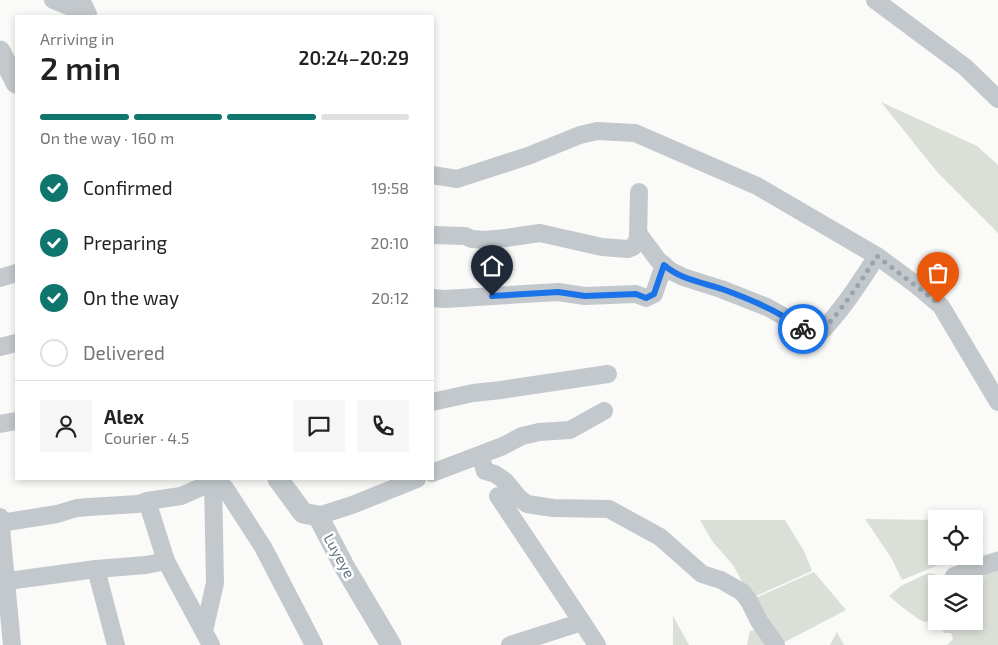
<!DOCTYPE html>
<html lang="en">
<head>
<meta charset="utf-8">
<style>
  :root { --surface:#fff; --page:#f6f6f6; --text:#222; --muted:#767676; --line:#e0e0e0; --accent:#0f766e }
  body { margin:0; font-family:"Exo 2",sans-serif; background:var(--page); color:var(--text); height:100vh; display:flex; flex-direction:column; font-size:19px; white-space:nowrap }
  * { box-sizing:border-box; margin:0 }
  p { font-size:16px; color:var(--muted) }
  .icon { flex:none; width:28px; height:28px; fill:none; stroke:currentColor; stroke-width:2; stroke-linecap:round; stroke-linejoin:round }
  .map { position:relative; flex:1; overflow:hidden }
  .panel { position:absolute; left:15px; top:15px; width:419px; height:465px; display:flex; flex-direction:column; background:var(--surface); border-radius:0px; box-shadow:0 2px 8px #0003 }
  .panel>* { flex:none }
  .buttons { position:absolute; left:928px; top:510px; display:grid; gap:10px }
  .buttons a { display:grid; place-items:center; width:55px; height:55px; border-radius:0px; background:var(--surface); box-shadow:0 2px 8px #0003; font-size:25px }
  .pin { position:absolute; display:grid; place-items:center; width:42px; height:42px; color:#fff; margin:-51px -21px; border-radius:50% 50% 50% 0; rotate:-45deg; box-shadow:0 0 5px #0007 }
  .pin .icon { rotate:45deg }
  .courier { position:absolute; display:grid; place-items:center; width:50px; height:50px; margin:-25px; border:4px solid #1a73e8; border-radius:50%; background:#fff; color:#222; box-shadow:0 1px 6px #0007 }
  .summary em { font-style:normal; font-weight:600 }
  .summary div { display:flex; flex-direction:column-reverse }
  .summary { display:flex; align-items:center; justify-content:space-between; height:85px; padding:0 25px }
  h1 { font-size:32px; font-weight:600; line-height:38px }
  .bar { display:grid; grid-template-columns:repeat(4,1fr); gap:8px 5px; align-content:center; height:60px; padding:0 25px }
  .bar i { height:6px; border-radius:4px; background:var(--line) }
  .bar .selected { background:var(--accent) }
  .bar p { grid-column:span 4 }
  .line { display:flex; align-items:center; gap:12px; padding:0 25px; border-top:1px solid var(--line) }
  .line div { flex:1 }
  .round { display:grid; place-items:center; flex:none; width:52px; height:52px; border-radius:0px; background:var(--page) }
  ol { padding:0 25px; list-style:none }
  li { display:flex; align-items:center; gap:15px; height:55px }
  li p { margin-inline-start:auto }
  li .icon { padding:5px; border-radius:50%; background:var(--accent); color:#fff; stroke-width:4 }
  li:last-child { color:var(--muted) }
  li i { width:28px; height:28px; border:2px solid var(--line); border-radius:50% }
  .map>svg:first-child { display:block }
</style>
</head>
<body>
<div class="map">
<svg width="998" height="645" viewBox="0 0 998 645">
  <rect width="100%" height="100%" fill="#fafaf8"/>
  <g fill="#dadfd7">
    <path d="M881 102 977 146 998 165V233L938 173Z"/>
    <path d="M865 519 936 520V526L932 528 936 538V556H946L948 561 902 580 892 559Z"/>
    <path d="M700 520H785L804 551 812 571 751 598 733 565 712 541Z"/>
    <path d="M974 520H976C987 535 985 541 974 555Z"/>
    <path d="M998 551V645H947L953 639 951 633H944L941 625 937 621H974V584H936V621C932 620 929 622 925 622 920 622 895 601 889 596L901 586 928 573 942 576 977 557Z"/>
    <path d="M814 572 846 610 779 645 753 599Z"/>
    <path d="M673 616 689 645H673Z"/>
    <path d="M757 629 767 645H747L750 631Z"/>
    <path d="M837 632 844 645H830Z"/>
  </g>
  <g fill="none" stroke-linecap="round" stroke-linejoin="round">
    <g stroke="#c3c8cc" stroke-width="18">
      <path d="M53 0 88 14 81 0"/>
      <path d="M875 0 965 67 998 99"/>
      <path d="M432 175 457 179 528 156 580 135 597 131 635 133 757 186 877 256 915 284 941 306 998 402"/>
      <path d="M638 233 658 260 671 271 683 277 721 289 767 307 797 324 814 336H817C841 312 859 284 877 256"/>
      <path d="M432 235 465 236 472 239 485 240 506 238 540 233 602 247 628 249 633 247 638 239 639 192"/>
      <path d="M0 278 16 273"/>
      <path d="M432 298 445 299 558 292 585 296 636 294 646 298 654 294 664 265"/>
      <path d="M0 347 16 343"/>
      <path d="M432 402 473 393 501 390 608 374"/>
      <path d="M0 424 16 421"/>
      <path d="M480 455 485 471 495 474 505 481 519 498 527 504 553 508 609 509 660 537 702 574 721 580 742 592 749 601 759 621 776 645"/>
      <path d="M432 473 503 446 522 436 539 432 570 430 604 411"/>
      <path d="M213 479V482L225 488 263 547 314 645"/>
      <path d="M498 496 582 622"/>
      <path d="M147 501 166 561 211 645"/>
      <path d="M318 516 352 505 417 479"/>
      <path d="M0 517 12 645"/>
      <path d="M0 523 57 514 77 508 89 507 138 504 147 501 181 496 213 482 215 583 204 631"/>
      <path d="M96 569 116 645"/>
      <path d="M954 576 998 561"/>
      <path d="M0 582 96 569 146 565 166 561"/>
      <path d="M510 645 582 622 597 645"/>
    </g>
    <g stroke="#c3c8cc" stroke-width="21">
      <path d="M0 51 16 83"/>
      <path d="M278 479 303 513 318 516 344 566 391 645"/>
    </g>
  </g>
  <g fill="none" stroke-linecap="round" stroke-linejoin="round">
    <path stroke="#99a4ac" stroke-width="5" stroke-dasharray="0 9" d="M803 329 814 336H817C841 312 859 284 877 256L938 303"/>
    <path stroke="#1a73e8" stroke-width="6" d="M492 296 558 292 585 296 636 294 646 298 654 294 664 265C681 280 702 282 722 289 750 299 779 311 803 329"/>
  </g>
  <g text-anchor="middle" stroke-width="5" stroke-linejoin="round" paint-order="stroke">
    <g font-size="15" fill="#657683" stroke="#fff">
      <text transform="translate(339 556) rotate(61)" y="5">Luyeye</text>
    </g>
  </g>
</svg>
<div class="buttons">
<a><svg class="icon" aria-label="locate" viewBox="0 0 24 24"><circle cx="12" cy="12" r="6"/><path d="M12 2v4M12 18v4M2 12h4M18 12h4"/></svg></a>
<a><svg class="icon" aria-label="layers" viewBox="0 0 24 24"><path d="M12 4l9 5-9 5-9-5zM3 14l9 5 9-5"/></svg></a>
</div>
<div class="pin" style="left:938px;top:303px;background:#ea580c"><svg class="icon" aria-label="bag" viewBox="0 0 24 24"><path d="M5 8h14l-1 12H6zM9 8a3 3 0 0 1 6 0"/></svg></div>
<div class="pin" style="left:492px;top:296px;background:#1f2937"><svg class="icon" aria-label="home" viewBox="0 0 24 24"><path d="M3 11l9-7 9 7M6 9v11h12V9"/></svg></div>
<div class="courier" style="left:803px;top:329px"><svg class="icon" aria-label="bike" viewBox="0 0 24 24"><circle cx="6" cy="16" r="4"/><circle cx="18" cy="16" r="4"/><path d="M6 16l4-8h5l3 8M10 8l3 8H6M13 5h3"/></svg></div>
<section class="panel">
<div class="summary"><div><h1>2 min</h1><p>Arriving in</p></div><em>20:24–20:29</em></div>
<div class="bar"><i class="selected"></i><i class="selected"></i><i class="selected"></i><i></i><p>On the way · 160 m</p></div>
<ol>
<li><svg class="icon" aria-label="check" viewBox="0 0 24 24"><path d="M5 12l5 5 9-10"/></svg>Confirmed<p>19:58</p></li>
<li><svg class="icon" aria-label="check" viewBox="0 0 24 24"><path d="M5 12l5 5 9-10"/></svg>Preparing<p>20:10</p></li>
<li><svg class="icon" aria-label="check" viewBox="0 0 24 24"><path d="M5 12l5 5 9-10"/></svg>On the way<p>20:12</p></li>
<li><i></i>Delivered</li>
</ol>
<div class="line" style="height:90px"><a class="round"><svg class="icon" aria-label="person" viewBox="0 0 24 24"><circle cx="12" cy="8" r="4"/><path d="M4 21q1-7 8-7t8 7"/></svg></a><div><b>Alex</b><p>Courier · 4.5</p></div><a class="round"><svg class="icon" aria-label="chat" viewBox="0 0 24 24"><path d="M4 5h16v11H9l-5 4z"/></svg></a><a class="round"><svg class="icon" aria-label="phone" viewBox="0 0 24 24"><path d="M5 4h4l2 5-3 2q2 4 5 5l2-3 5 2v4C11 20 4 13 5 4z"/></svg></a></div>
</section>
</div>
</body>
</html>
